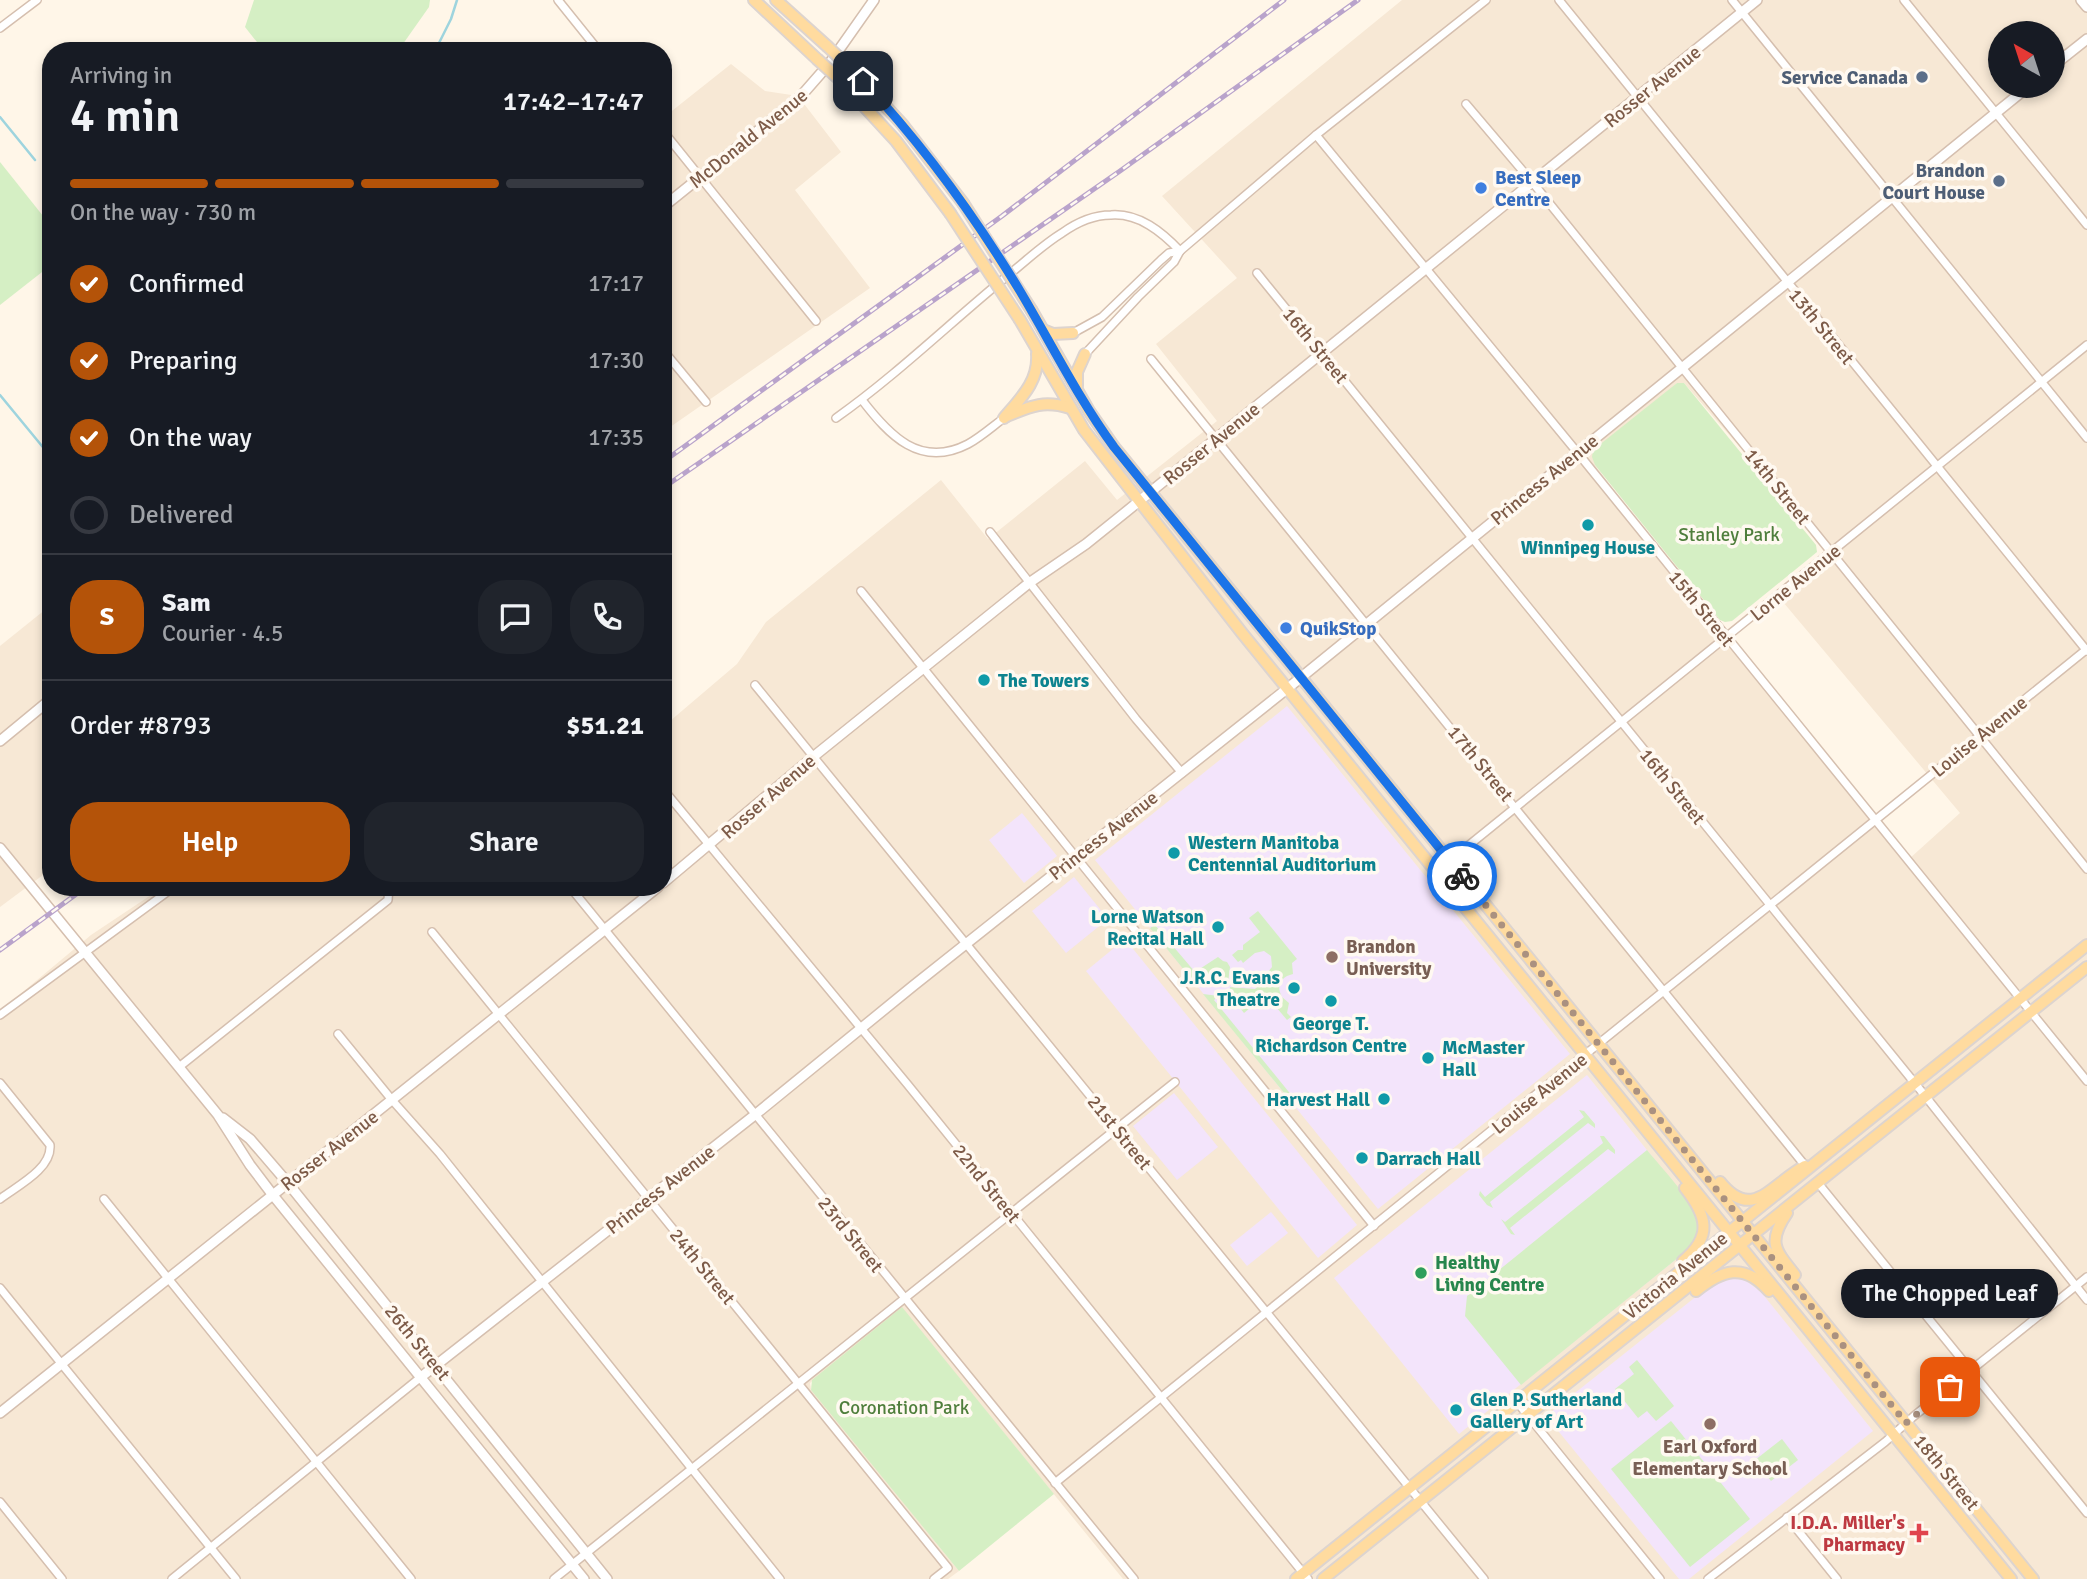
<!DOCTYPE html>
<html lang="en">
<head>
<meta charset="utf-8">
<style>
  :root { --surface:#171b24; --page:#20242c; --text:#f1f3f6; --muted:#9ea1a6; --line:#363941; --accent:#b45309 }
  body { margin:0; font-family:Signika,sans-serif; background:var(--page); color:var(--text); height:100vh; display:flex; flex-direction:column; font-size:26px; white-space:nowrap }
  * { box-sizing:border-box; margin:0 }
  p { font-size:23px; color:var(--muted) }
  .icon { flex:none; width:38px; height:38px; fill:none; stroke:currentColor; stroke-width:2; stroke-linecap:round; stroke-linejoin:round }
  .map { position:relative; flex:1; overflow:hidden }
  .sheet { position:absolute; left:42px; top:42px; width:630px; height:854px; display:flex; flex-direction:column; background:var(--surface); border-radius:28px; box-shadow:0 4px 10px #0003 }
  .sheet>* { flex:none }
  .needle { width:46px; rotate:321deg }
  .controls { position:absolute; left:1988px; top:21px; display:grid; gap:14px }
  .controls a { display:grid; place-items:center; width:77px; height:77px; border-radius:50%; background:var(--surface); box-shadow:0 4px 10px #0003; font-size:35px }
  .pin { position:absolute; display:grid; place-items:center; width:60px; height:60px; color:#fff; margin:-30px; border-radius:14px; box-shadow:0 4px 10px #0006 }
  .courier { position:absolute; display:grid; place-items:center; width:70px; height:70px; margin:-35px; border:5px solid #1a73e8; border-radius:50%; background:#fff; color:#222; box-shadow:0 2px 9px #0007 }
  .bubble { position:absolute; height:49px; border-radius:24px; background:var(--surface); box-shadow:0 4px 10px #0003; font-size:23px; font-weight:600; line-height:49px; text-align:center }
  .head em { font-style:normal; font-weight:600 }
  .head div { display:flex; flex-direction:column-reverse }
  .head { display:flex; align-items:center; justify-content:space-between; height:119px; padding:0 28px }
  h1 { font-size:46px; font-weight:600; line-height:52px }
  .bar { display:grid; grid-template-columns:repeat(4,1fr); gap:10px 7px; align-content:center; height:84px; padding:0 28px }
  .bar i { height:9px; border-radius:5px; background:var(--line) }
  .bar .selected { background:var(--accent) }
  .bar p { grid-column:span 4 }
  .line { display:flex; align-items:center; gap:18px; padding:0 28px; border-top:2px solid var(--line) }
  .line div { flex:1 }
  .round { display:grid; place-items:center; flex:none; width:74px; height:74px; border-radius:28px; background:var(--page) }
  ol { padding:0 28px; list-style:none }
  li { display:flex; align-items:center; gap:21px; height:77px }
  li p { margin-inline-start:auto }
  li .icon { padding:7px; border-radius:50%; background:var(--accent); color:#fff; stroke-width:4 }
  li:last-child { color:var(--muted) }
  li i { width:38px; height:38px; border:4px solid var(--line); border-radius:50% }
  .primary-button { display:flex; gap:14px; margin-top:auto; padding:14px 28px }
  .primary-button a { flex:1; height:80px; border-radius:28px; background:var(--accent); color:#fff; font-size:28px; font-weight:600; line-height:80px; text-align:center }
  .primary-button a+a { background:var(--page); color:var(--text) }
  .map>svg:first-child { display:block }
</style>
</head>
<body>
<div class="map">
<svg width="2087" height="1579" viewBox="0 0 2087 1579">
  <rect width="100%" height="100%" fill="#fff6e8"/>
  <g fill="#f7e8d5" fill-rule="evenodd">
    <path d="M1402 0H2087V1579H1123L902 1308 810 1383 811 1389 959 1571 948 1579H0V1011L91 935 163 887H663V727L737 664 766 622 941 480 988 539 1085 461 1117 500 1217 421 1156 344 1237 278 1162 196ZM2000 33H2053V86H2000ZM1677 383H1684L1831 552 1778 596 1960 813 1909 859 1726 638 1595 465Z"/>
    <path d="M731 64 765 91 798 96 841 152 795 190 870 288 663 432V118Z"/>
    <path d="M51 605V869L0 907V646Z"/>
  </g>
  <g fill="#f3e4fb">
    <path d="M1287 706 1570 1054 1378 1209 1095 860Z"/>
    <path d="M1022 813 1057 856 1024 883 989 840Z"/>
    <path d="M1074 877 1108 919 1066 953 1032 911Z"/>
    <path d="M1125 939 1357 1225 1318 1258 1086 971Z"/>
    <path d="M1587 1075 1690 1204 1694 1213 1697 1232 1691 1245 1679 1257 1459 1434 1334 1278Z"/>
    <path d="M1174 1093 1218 1147 1177 1180 1133 1126Z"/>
    <path d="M1271 1212 1288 1233 1247 1266 1230 1245Z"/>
    <path d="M1730 1278 1745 1280 1761 1292 1873 1431 1689 1579H1679L1546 1416 1698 1295 1715 1283Z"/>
  </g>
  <g fill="#d5efc4">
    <path d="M254 0H430L429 7 398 51H264L245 27Z"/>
    <path d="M0 162 51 226V265L0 305Z"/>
    <path d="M1677 383H1684L1816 545 1817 552 1732 621 1725 622 1720 620 1595 465 1592 457 1593 450Z"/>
    <path d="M1258 911 1297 959 1292 963 1293 974C1280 977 1276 986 1282 997L1289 1003 1287 1013 1291 1017 1287 1020 1266 995 1244 1013 1229 994 1230 987 1255 989 1258 986 1255 983 1256 977 1267 973 1272 967 1271 956 1264 951 1255 953 1243 963 1241 960 1238 962 1232 955 1238 950H1243V945L1260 932 1249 918Z"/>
    <path d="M1155 925 1195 972 1218 957 1223 961 1227 962 1230 967 1228 983 1193 981 1150 928Z"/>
    <path d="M1203 994 1219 996 1214 1000 1297 1102 1294 1105Z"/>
    <path d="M1579 1110 1584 1111 1595 1124V1128L1588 1123 1490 1202 1493 1208 1487 1205 1479 1195 1480 1191 1485 1197 1584 1117Z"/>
    <path d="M1600 1136H1604L1615 1150V1154L1608 1149 1510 1228 1515 1235 1511 1234 1501 1219 1505 1222 1603 1143Z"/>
    <path d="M1647 1150C1661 1168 1701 1207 1698 1230 1696 1241 1687 1250 1679 1257L1521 1385 1465 1316 1467 1296Z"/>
    <path d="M902 1307 1054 1494 959 1571 811 1390 812 1380Z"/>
    <path d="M1637 1360 1674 1406 1656 1421 1647 1411 1638 1418 1615 1389 1634 1374 1629 1367Z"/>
    <path d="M1671 1421 1750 1519 1690 1567 1611 1469Z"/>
    <path d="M1782 1439 1798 1460 1771 1481 1755 1460Z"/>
  </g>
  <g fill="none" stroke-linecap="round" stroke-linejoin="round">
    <g stroke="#9ed4de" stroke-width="2.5">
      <path d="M435 51 451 19 457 0"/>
      <path d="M0 117 35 160"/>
      <path d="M0 395 51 457"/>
    </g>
    <defs>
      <g id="minor">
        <path d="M558 0 599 51"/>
        <path d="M1559 0 2087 651"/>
        <path d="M1732 0 2087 438"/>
        <path d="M1904 0 2087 225"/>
        <path d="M0 28 37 0"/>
        <path d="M1466 104 1533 183 2087 869"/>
        <path d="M663 131 816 321"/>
        <path d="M1316 135 1577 452 2087 1081"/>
        <path d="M1257 273 1926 1097 2087 1300"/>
        <path d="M1073 333 1102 317 1161 260 1169 253 1180 251"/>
        <path d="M663 350 706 402"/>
        <path d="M1085 354 1138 297 1174 262 1180 251 1316 135 1486 0"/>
        <path d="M1151 359 1807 1168"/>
        <path d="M862 400C889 435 920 469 968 444 981 437 993 426 1004 418"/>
        <path d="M836 418C898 374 953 320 1012 272 1028 259 1044 244 1062 233 1076 223 1094 215 1111 215 1139 213 1162 232 1180 251"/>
        <path d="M990 532 1136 719 1182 773"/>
        <path d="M861 591 1374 1226"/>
        <path d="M755 685 1484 1579"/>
        <path d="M663 789 908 1085 1308 1579"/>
        <path d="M1437 871 2087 345"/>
        <path d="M570 887 1134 1579"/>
        <path d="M432 932 948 1568 934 1579"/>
        <path d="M0 1015 174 887"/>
        <path d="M338 1034 392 1100 440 1154 780 1579"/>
        <path d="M179 1067 383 904 388 900 389 887"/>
        <path d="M0 1083 50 1145C52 1169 17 1186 0 1199"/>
        <path d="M1818 1183 2087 1513"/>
        <path d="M104 1199 411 1579"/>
        <path d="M0 1288 236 1579"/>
        <path d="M1517 1402 1660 1579"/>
        <path d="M1055 1483 2087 649"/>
        <path d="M0 1502 62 1579"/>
        <path d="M1787 1517 1837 1579"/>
        <path d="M172 1579 421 1377"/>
        <path d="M554 1579 1175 1082"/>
        <path d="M1708 1579 1885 1442 1914 1416 2087 1277"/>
      </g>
      <g id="tertiary">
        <path d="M2081 0 2087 7"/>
        <path d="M2053 66 2087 39"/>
        <path d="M663 207 801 96 829 64 874 0"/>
        <path d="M0 741 51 699"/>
        <path d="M0 848 218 1115 250 1165 272 1194 584 1579"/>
        <path d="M663 883 813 757 1029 583 1086 544 1127 511 1757 0"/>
        <path d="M223 1118 250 1139 287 1182 607 1579"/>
        <path d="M421 1377 756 1114 913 986 1288 688 2029 86"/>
        <path d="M0 1413 658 887"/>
      </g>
      <g id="primary">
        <path d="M754 0 817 59"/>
        <path d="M776 0 827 46"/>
        <path d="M849 67 902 124 963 203"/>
        <path d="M839 79 896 141 950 213"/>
        <path d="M1032 311 1089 411 1114 447 2033 1579"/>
        <path d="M1020 320 1084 430 1242 633 2011 1579"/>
        <path d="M1043 330 1053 334 1073 333"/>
        <path d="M1077 386V372L1085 354"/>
        <path d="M1007 416C1031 406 1044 400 1070 408"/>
        <path d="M1004 418C1021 398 1039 381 1037 354"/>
        <path d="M1720 1182C1753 1223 1772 1183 1805 1166"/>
        <path d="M1787 1213C1767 1242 1775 1250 1795 1275"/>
        <path d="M1683 1261C1713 1236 1707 1216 1685 1188"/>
        <path d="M1696 1291C1722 1270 1744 1262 1769 1291"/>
        <path d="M1296 1579 2087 945"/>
        <path d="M1323 1579 2087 967"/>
      </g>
    </defs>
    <use href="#minor" stroke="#d5bfaf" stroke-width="10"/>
    <use href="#tertiary" stroke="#d5bfaf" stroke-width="12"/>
    <use href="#primary" stroke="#ddd4cf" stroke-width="14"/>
    <use href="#minor" stroke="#fff" stroke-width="7"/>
    <use href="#tertiary" stroke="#fff" stroke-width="9"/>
    <use href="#primary" stroke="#ffdb9f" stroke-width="10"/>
    <defs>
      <g id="rail">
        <path d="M663 462 1002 216 1284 0"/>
        <path d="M663 488 1120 171 1358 0"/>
        <path d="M0 950 86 887"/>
      </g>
    </defs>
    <use href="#rail" stroke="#b9a3cb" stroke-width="5"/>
    <use href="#rail" stroke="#fff9f1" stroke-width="2.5" stroke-dasharray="8" stroke-linecap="butt"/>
    <defs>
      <g id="primary-bridge">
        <path d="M827 46 849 67"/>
        <path d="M817 59 839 79"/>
        <path d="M963 203 1032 311"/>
        <path d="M950 213 1020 320"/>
      </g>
    </defs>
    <use href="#primary-bridge" stroke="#ddd4cf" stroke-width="14" stroke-linecap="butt"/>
    <use href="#primary-bridge" stroke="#ffdb9f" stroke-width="10"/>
  </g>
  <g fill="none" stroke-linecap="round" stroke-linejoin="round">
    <path stroke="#aa9180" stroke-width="7" stroke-dasharray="0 12.6" d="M1462 876 1906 1423 1950 1387"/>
    <path stroke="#1a73e8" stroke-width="9" d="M863 81C923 145 974 215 1020 291 1051 343 1078 398 1114 447L1462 876"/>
  </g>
  <g fill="#5c6f8a" stroke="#fff9f1" stroke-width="2.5">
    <circle cx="1922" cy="77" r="7"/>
    <circle cx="1999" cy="181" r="7"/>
  </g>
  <g fill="#3f7fe0" stroke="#fff9f1" stroke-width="2.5">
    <circle cx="1481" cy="188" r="7"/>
    <circle cx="1286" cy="628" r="7"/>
  </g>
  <g fill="#0f9aa8" stroke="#fff9f1" stroke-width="2.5">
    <circle cx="1588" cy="525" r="7"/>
    <circle cx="984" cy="680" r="7"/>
    <circle cx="1174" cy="853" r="7"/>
    <circle cx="1218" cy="927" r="7"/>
    <circle cx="1294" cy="988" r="7"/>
    <circle cx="1331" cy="1001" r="7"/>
    <circle cx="1428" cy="1058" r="7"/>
    <circle cx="1384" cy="1099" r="7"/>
    <circle cx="1362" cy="1158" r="7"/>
    <circle cx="1456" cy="1410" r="7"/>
  </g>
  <g fill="#8d6e63" stroke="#fff9f1" stroke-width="2.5">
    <circle cx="1332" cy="957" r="7"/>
    <circle cx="1710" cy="1424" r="7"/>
  </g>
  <circle fill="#2e9e5b" stroke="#fff9f1" stroke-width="2.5" cx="1421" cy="1273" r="7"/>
  <path fill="#e0444e" stroke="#fff9f1" stroke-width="2.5" d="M1915.5 1522.5h7v7h7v7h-7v7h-7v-7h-7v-7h7z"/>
  <g text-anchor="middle" stroke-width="7" stroke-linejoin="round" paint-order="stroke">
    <g font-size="19" font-weight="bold" fill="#4e5e75" stroke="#fff9f1" text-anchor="end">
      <text x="1908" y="84">Service Canada</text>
      <text x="1985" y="177">Brandon<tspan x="1985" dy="22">Court House</tspan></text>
    </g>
    <g font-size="19" fill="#7d5b48" stroke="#fff9f1">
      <text transform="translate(1652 86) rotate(-39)" y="7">Rosser Avenue</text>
      <text transform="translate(748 138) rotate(-39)" y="7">McDonald Avenue</text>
      <text transform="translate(1822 326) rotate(51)" y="7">13th Street</text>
      <text transform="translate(1316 345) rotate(51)" y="7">16th Street</text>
      <text transform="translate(1211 443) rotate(-39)" y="7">Rosser Avenue</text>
      <text transform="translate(1544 479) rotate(-39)" y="7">Princess Avenue</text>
      <text transform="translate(1778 486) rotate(51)" y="7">14th Street</text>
      <text transform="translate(1795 582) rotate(-39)" y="7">Lorne Avenue</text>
      <text transform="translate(1702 608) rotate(51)" y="7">15th Street</text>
      <text transform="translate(1979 736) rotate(-39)" y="7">Louise Avenue</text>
      <text transform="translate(1481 763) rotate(51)" y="7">17th Street</text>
      <text transform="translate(1673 786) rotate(51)" y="7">16th Street</text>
      <text transform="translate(768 796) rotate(-41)" y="7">Rosser Avenue</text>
      <text transform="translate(1103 835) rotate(-38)" y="7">Princess Avenue</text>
      <text transform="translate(1539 1093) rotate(-39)" y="7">Louise Avenue</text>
      <text transform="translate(1120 1132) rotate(51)" y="7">21st Street</text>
      <text transform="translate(329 1150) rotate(-38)" y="7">Rosser Avenue</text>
      <text transform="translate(987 1183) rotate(51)" y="7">22nd Street</text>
      <text transform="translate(660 1189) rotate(-38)" y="7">Princess Avenue</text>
      <text transform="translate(851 1234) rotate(51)" y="7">23rd Street</text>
      <text transform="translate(703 1266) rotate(51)" y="7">24th Street</text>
      <text transform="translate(1675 1275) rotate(-39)" y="7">Victoria Avenue</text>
      <text transform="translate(418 1342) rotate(51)" y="7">26th Street</text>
      <text transform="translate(1947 1472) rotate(51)" y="7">18th Street</text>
    </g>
    <g font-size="19" font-weight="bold" fill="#366cbe" stroke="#fff9f1" text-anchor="start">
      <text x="1495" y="184">Best Sleep<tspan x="1495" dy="22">Centre</tspan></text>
      <text x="1300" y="635">QuikStop</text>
    </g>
    <g font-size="19" fill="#4f7e3c" stroke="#fff9f1">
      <text x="1729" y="541">Stanley Park</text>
      <text x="904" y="1414">Coronation Park</text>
    </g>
    <g font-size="19" font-weight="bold" fill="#0d838f" stroke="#fff9f1" text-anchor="start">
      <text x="1588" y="554" text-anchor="middle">Winnipeg House</text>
      <text x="998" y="687">The Towers</text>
      <text x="1188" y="849">Western Manitoba<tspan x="1188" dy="22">Centennial Auditorium</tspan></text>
      <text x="1204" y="923" text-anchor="end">Lorne Watson<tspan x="1204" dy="22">Recital Hall</tspan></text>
      <text x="1280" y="984" text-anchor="end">J.R.C. Evans<tspan x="1280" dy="22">Theatre</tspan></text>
      <text x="1331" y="1030" text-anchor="middle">George T.<tspan x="1331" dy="22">Richardson Centre</tspan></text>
      <text x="1442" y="1054">McMaster<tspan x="1442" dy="22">Hall</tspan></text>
      <text x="1370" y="1106" text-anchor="end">Harvest Hall</text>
      <text x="1376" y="1165">Darrach Hall</text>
      <text x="1470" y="1406">Glen P. Sutherland<tspan x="1470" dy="22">Gallery of Art</tspan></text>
    </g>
    <g font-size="19" font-weight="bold" fill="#785e54" stroke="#fff9f1" text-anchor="start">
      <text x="1346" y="953">Brandon<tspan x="1346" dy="22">University</tspan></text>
      <text x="1710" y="1453" text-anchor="middle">Earl Oxford<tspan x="1710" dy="22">Elementary School</tspan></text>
    </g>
    <g font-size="19" font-weight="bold" fill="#27864d" stroke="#fff9f1" text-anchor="start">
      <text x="1435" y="1269">Healthy<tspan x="1435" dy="22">Living Centre</tspan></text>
    </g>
    <g font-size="19" font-weight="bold" fill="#be3a42" stroke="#fff9f1" text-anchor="end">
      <text x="1905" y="1529">I.D.A. Miller's<tspan x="1905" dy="22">Pharmacy</tspan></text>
    </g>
  </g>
</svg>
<div class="controls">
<a><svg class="needle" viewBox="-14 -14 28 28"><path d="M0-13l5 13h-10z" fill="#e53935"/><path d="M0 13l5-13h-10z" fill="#9ea1a6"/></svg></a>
</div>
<div class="pin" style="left:1950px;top:1387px;background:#ea580c"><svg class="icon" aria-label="bag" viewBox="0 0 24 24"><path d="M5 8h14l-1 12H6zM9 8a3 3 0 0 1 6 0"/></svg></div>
<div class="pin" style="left:863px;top:81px;background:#1f2937"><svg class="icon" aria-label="home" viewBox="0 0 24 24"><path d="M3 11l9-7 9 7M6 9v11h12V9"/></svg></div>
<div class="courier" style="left:1462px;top:876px"><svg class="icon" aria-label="bike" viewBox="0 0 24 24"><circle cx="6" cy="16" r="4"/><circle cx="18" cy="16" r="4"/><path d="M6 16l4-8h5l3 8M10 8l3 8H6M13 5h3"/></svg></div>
<div class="bubble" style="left:1841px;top:1269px;width:217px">The Chopped Leaf</div>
<section class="sheet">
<div class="head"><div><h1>4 min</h1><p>Arriving in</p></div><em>17:42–17:47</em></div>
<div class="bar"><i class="selected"></i><i class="selected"></i><i class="selected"></i><i></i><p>On the way · 730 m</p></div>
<ol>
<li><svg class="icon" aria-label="check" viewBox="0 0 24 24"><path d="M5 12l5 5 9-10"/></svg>Confirmed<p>17:17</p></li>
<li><svg class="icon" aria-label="check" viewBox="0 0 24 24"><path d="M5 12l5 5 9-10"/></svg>Preparing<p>17:30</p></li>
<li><svg class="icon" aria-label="check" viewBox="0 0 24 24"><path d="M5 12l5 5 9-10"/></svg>On the way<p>17:35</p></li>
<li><i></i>Delivered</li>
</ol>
<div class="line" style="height:126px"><b class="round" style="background:var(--accent);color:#fff">S</b><div><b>Sam</b><p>Courier · 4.5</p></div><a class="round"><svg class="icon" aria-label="chat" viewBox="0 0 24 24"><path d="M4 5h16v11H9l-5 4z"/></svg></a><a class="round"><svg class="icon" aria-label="phone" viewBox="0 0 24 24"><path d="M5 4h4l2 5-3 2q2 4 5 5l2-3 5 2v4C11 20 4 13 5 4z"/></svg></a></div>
<div class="line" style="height:91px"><div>Order #8793</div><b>$51.21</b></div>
<div class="primary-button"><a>Help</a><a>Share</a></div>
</section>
</div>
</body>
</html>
